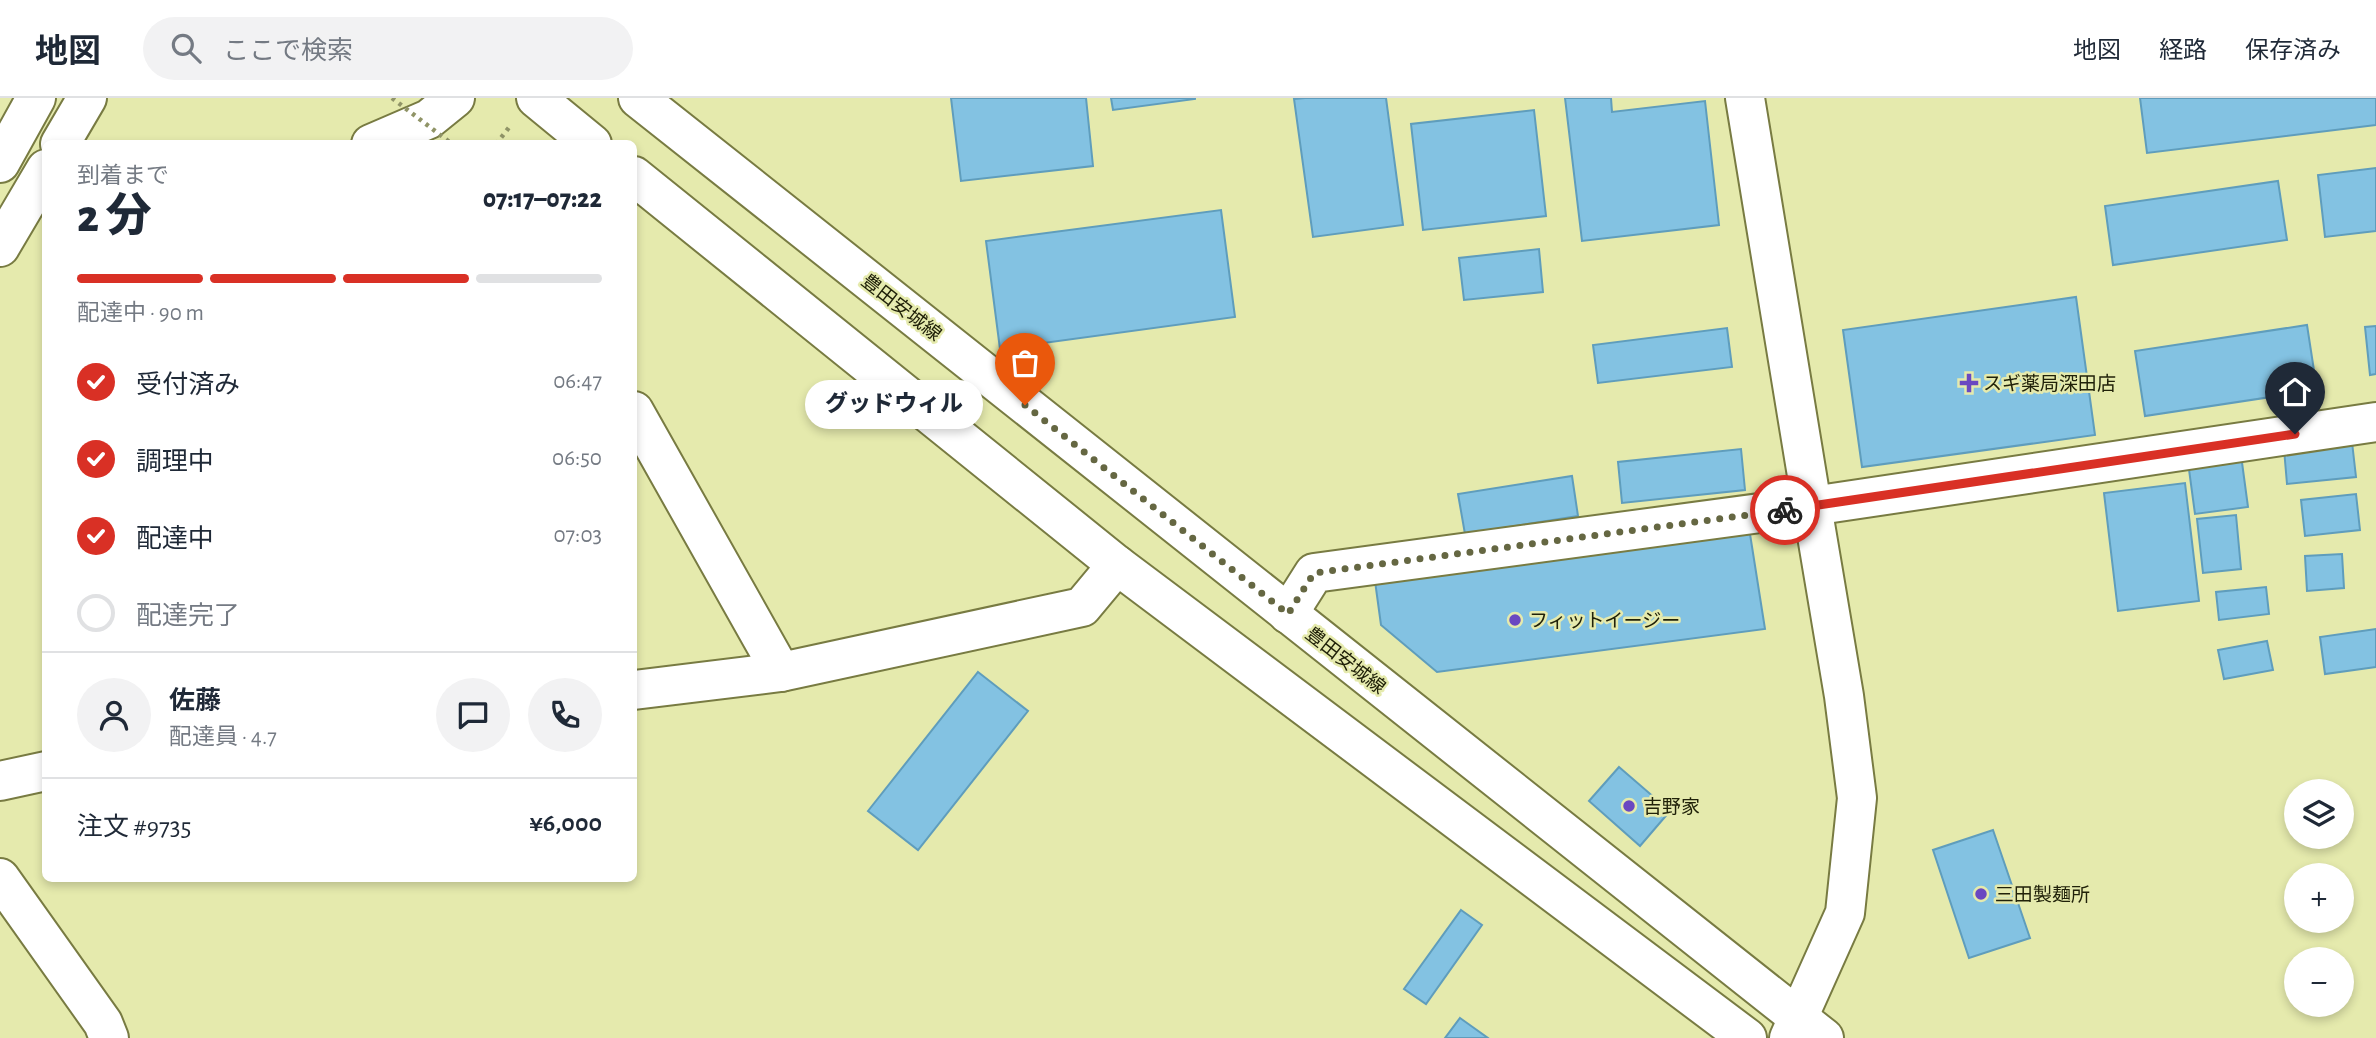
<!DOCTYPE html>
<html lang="ja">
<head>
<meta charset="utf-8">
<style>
  :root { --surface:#fff; --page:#f2f2f3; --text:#1f2937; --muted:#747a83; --line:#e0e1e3; --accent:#d93025 }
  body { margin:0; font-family:"Alegreya Sans","Noto Sans JP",sans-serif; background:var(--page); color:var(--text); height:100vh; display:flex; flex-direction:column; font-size:26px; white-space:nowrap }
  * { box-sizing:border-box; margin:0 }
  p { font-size:23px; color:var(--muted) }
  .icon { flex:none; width:38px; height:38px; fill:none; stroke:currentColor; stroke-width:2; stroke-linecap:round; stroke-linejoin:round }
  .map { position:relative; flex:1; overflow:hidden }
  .side { position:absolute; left:42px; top:42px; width:595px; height:742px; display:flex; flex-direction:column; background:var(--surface); border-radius:10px; box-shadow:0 4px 10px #0003 }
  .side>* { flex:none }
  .fabs { position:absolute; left:2284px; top:681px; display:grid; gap:14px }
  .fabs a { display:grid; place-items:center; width:70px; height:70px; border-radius:50%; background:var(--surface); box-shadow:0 4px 10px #0003; font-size:35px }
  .pin { position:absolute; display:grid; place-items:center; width:60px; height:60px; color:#fff; margin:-72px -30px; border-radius:50% 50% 50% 0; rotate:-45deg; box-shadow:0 0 7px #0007 }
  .pin .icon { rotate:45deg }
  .courier { position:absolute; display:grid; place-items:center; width:70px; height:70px; margin:-35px; border:5px solid #d93025; border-radius:50%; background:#fff; color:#222; box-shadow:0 2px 9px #0007 }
  .bubble { position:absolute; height:49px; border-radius:24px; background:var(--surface); box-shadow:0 4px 10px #0003; font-size:23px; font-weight:800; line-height:49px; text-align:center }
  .overview em { font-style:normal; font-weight:800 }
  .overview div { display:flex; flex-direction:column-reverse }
  .overview { display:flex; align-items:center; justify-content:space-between; height:119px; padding:0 35px }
  h1 { font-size:46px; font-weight:800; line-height:52px }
  .bar { display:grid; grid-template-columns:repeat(4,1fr); gap:10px 7px; align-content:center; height:84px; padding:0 35px }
  .bar i { height:9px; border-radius:5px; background:var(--line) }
  .bar .active { background:var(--accent) }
  .bar p { grid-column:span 4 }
  .line { display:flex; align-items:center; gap:18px; padding:0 35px; border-top:2px solid var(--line) }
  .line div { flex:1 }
  .round { display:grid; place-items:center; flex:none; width:74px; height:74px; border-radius:37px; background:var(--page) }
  ol { padding:0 35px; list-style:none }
  li { display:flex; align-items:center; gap:21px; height:77px }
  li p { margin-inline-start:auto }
  li .icon { padding:7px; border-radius:50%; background:var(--accent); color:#fff; stroke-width:4 }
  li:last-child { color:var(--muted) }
  li i { width:38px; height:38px; border:4px solid var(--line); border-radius:50% }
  header { display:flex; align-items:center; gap:42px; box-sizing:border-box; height:98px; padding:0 35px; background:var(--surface); border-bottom:2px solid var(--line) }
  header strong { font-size:33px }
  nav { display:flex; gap:38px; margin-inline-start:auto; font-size:24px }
  .search { width:490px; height:63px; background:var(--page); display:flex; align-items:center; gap:18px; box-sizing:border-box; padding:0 24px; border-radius:38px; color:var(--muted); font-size:26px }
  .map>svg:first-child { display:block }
</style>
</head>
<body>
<header>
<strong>地図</strong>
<div class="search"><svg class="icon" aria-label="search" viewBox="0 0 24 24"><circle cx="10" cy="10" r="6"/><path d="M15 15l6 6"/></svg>ここで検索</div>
<nav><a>地図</a><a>経路</a><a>保存済み</a></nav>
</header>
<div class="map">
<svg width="2376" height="940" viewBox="0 0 2376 940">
  <rect width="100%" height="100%" fill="#e5eaad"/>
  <g fill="#83c2e2" stroke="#5f9dbc" stroke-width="2">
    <path d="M951 0H1086L1093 68 961 83Z"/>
    <path d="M1111 0H1195V1L1113 12Z"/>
    <path d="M1305 0H1386L1403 127 1313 139 1294 1Z"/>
    <path d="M1565 0H1611L1612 14 1705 3 1719 127 1582 143Z"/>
    <path d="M2140 0H2376V27L2147 55Z"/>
    <path d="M1534 12 1546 118 1423 132 1411 26Z"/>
    <path d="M2376 70V133L2325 139 2318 77Z"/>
    <path d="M2278 83 2287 142 2113 167 2105 108Z"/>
    <path d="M1221 112 1235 219 1000 251 986 143Z"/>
    <path d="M1539 151 1543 194 1464 202 1459 160Z"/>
    <path d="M2076 199 2095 337 1862 369 1843 232Z"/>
    <path d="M2307 227 2317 292 2145 318 2135 253Z"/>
    <path d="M2376 228V276L2370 277 2365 229Z"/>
    <path d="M1727 230 1732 269 1598 285 1593 247Z"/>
    <path d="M2352 344 2356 379 2287 386 2284 351Z"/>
    <path d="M1741 351 1745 392 1622 405 1618 364Z"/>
    <path d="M2241 357 2248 409 2195 416 2188 364Z"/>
    <path d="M1572 378 1578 418 1465 436 1458 396Z"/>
    <path d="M2185 385 2199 503 2118 513 2104 395Z"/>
    <path d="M2356 396 2360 432 2305 438 2301 402Z"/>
    <path d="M2236 417 2241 471 2203 475 2197 421Z"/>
    <path d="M1750 436 1765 531 1437 574 1381 527 1375 483Z"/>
    <path d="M2342 456 2344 490 2307 493 2305 458Z"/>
    <path d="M2266 489 2269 516 2219 522 2216 494Z"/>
    <path d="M2376 531V569L2325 576 2320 539Z"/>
    <path d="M2267 543 2273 572 2224 581 2218 552Z"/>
    <path d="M978 574 1028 613 918 752 868 713Z"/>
    <path d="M1619 669 1670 713 1640 748 1589 703Z"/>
    <path d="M1993 732 2030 840 1969 860 1933 752Z"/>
    <path d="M1461 812 1482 827 1426 906 1404 891Z"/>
    <path d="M1460 920 1488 940H1445Z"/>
  </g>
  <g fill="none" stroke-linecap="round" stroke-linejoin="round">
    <defs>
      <g id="street">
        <path d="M634 313 781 574"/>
        <path d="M1288 516 1314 475 1812 408 2376 324"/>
        <path d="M634 592 781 574 1082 509 1117 467"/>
        <path d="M0 683 46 673"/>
        <path d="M0 780 103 925 109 940"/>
        <path d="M1789 940 1845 815 1857 700 1844 598 1812 408"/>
      </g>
      <g id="secondary">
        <path d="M1745 0 1812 408"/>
        <path d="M371 46 429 21 455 0"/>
      </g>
      <g id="primary">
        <path d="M536 0 592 46"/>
        <path d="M638 0 1824 940"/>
        <path d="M634 78 1117 467 1747 940"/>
      </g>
      <g id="highway">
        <path d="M60 46 87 0"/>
        <path d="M0 65 36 0"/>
        <path d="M0 149 46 71"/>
      </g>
    </defs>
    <use href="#street" stroke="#787b42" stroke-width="42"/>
    <use href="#secondary" stroke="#787b42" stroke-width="42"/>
    <use href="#primary" stroke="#787b42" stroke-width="42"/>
    <use href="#highway" stroke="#787b42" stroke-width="42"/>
    <path stroke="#909467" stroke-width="4.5" stroke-dasharray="3.5 5" stroke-linecap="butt" d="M496 46 511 27"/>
    <use href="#street" stroke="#fff" stroke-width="38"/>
    <use href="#secondary" stroke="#fff" stroke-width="38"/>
    <use href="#primary" stroke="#fff" stroke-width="38"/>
    <use href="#highway" stroke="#fff" stroke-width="38"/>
    <path stroke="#909467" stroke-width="4.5" stroke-dasharray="3.5 5" stroke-linecap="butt" d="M392 0 452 46"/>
  </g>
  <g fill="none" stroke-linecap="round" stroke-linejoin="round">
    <path stroke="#656742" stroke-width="7" stroke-dasharray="0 12.6" d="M1025 307 1288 516 1314 475 1785 412"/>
    <path stroke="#d93025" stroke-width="9" d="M1785 412 2295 336"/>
  </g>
  <g fill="#6a48c1" stroke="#e5eaad" stroke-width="2.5">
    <path d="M1965.5 274.5h7v7h7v7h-7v7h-7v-7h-7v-7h7z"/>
    <circle cx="1515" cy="522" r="7"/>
    <circle cx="1629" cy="708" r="7"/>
    <circle cx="1981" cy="796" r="7"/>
  </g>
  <g text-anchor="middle" stroke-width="5" stroke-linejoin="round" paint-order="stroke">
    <g font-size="19" fill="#202109" stroke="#e5eaad">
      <text transform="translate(902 209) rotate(38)" y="7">豊田安城線</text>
      <text transform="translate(1346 562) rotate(38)" y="7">豊田安城線</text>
    </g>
    <g font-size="19" fill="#202109" stroke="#e5eaad" text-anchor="start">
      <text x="1983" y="292">スギ薬局深田店</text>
      <text x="1529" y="529">フィットイージー</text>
      <text x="1643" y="715">吉野家</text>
      <text x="1995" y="803">三田製麺所</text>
    </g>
  </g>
</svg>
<div class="fabs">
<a><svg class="icon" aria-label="layers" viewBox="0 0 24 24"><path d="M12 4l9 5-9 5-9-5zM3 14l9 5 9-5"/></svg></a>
<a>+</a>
<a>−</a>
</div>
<div class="pin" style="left:1025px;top:307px;background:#ea580c"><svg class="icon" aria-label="bag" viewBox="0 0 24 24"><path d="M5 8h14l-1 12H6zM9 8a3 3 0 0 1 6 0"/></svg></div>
<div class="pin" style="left:2295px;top:336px;background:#1f2937"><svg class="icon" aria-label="home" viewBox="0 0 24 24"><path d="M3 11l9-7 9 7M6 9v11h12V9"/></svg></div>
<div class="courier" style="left:1785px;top:412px"><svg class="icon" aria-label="bike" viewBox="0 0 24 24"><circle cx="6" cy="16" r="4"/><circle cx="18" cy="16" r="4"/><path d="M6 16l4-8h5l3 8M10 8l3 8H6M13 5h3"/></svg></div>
<div class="bubble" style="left:805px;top:282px;width:178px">グッドウィル</div>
<section class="side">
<div class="overview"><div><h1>2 分</h1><p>到着まで</p></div><em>07:17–07:22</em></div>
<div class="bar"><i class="active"></i><i class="active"></i><i class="active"></i><i></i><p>配達中 · 90 m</p></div>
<ol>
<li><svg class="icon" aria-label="check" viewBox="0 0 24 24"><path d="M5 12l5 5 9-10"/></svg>受付済み<p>06:47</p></li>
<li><svg class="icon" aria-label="check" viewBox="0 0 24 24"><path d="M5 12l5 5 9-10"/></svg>調理中<p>06:50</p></li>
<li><svg class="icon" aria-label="check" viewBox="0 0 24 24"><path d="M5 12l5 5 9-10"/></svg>配達中<p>07:03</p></li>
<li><i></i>配達完了</li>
</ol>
<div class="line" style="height:126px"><a class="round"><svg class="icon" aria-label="person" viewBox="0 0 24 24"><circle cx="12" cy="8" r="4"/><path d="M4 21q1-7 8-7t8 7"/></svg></a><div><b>佐藤</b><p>配達員 · 4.7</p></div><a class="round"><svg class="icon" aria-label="chat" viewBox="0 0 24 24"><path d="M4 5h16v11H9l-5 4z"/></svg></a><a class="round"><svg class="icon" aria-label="phone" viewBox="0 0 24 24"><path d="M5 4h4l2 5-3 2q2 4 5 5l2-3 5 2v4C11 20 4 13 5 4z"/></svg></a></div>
<div class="line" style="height:91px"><div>注文 #9735</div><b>¥6,000</b></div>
</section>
</div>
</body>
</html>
